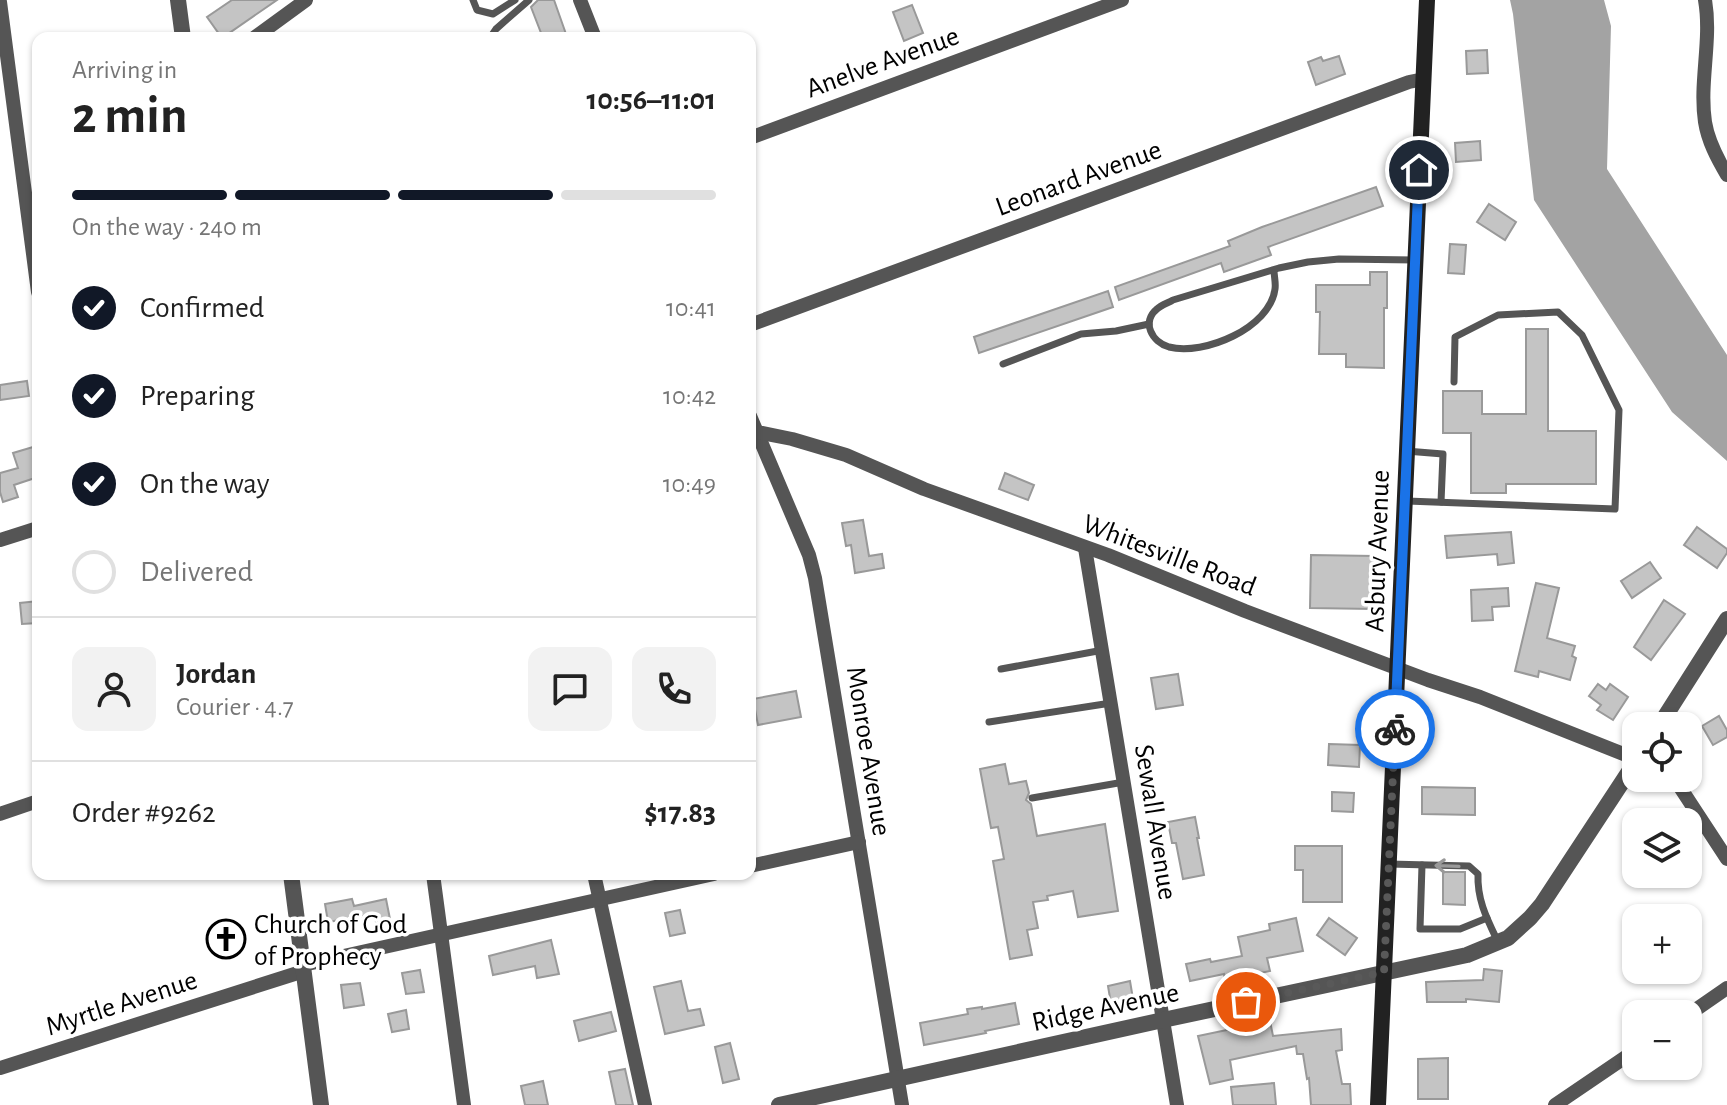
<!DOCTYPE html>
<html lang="en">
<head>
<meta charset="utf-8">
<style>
  :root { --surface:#fff; --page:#f2f2f2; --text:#222; --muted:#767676; --line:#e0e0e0; --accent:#111827 }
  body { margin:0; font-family:"Alegreya Sans",sans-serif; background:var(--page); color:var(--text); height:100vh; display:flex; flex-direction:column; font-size:30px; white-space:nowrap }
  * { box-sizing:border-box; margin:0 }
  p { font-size:26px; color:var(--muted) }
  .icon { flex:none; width:44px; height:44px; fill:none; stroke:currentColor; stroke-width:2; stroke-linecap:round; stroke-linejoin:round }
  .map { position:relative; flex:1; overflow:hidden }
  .drawer { position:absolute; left:32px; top:32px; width:724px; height:848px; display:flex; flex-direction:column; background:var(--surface); border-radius:16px; box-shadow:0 2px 6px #0004 }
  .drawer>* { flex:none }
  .fabs { position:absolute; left:1622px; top:712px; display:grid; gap:16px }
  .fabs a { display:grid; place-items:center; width:80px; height:80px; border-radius:16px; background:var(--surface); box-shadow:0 2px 6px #0004; font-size:40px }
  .pin { position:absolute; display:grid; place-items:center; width:68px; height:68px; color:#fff; margin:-34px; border:4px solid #fff; border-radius:50%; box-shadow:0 2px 8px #0007 }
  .courier { position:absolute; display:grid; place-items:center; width:80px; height:80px; margin:-40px; border:6px solid #1a73e8; border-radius:50%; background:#fff; color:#222; box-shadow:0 2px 10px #0007 }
  .overview em { font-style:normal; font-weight:600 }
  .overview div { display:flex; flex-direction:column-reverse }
  .overview { display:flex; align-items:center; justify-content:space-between; height:136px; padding:0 40px }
  h1 { font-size:52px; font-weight:600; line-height:60px }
  .bar { display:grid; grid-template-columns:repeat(4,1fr); gap:12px 8px; align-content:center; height:96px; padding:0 40px }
  .bar i { height:10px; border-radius:6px; background:var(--line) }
  .bar .on { background:var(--accent) }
  .bar p { grid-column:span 4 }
  .line { display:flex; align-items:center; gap:20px; padding:0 40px; border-top:2px solid var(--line) }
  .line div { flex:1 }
  .round { display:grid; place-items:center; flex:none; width:84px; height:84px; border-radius:16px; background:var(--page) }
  ol { padding:0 40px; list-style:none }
  li { display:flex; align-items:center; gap:24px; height:88px }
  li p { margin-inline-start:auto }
  li .icon { padding:8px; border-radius:50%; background:var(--accent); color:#fff; stroke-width:4 }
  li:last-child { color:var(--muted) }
  li i { width:44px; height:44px; border:4px solid var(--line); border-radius:50% }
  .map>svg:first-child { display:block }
</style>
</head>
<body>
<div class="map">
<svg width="1727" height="1105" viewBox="0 0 1727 1105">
  <rect width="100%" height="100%" fill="#fff"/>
  <path fill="#a3a3a3" d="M1510 0H1604L1611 26 1607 169 1727 355V461L1672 412 1534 200 1513 14Z"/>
  <g fill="#c4c4c4" stroke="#999" stroke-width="2">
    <path d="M232 0H277L222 38 207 17Z"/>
    <path d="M538 0H554L566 34 554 38H543L531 7Z"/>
    <path d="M912 5 923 33 904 41 893 12Z"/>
    <path d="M1487 50 1488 73 1467 74 1466 51Z"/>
    <path d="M1339 56 1345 74 1316 85 1308 62 1321 57 1323 61Z"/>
    <path d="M1480 141 1481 160 1456 162 1455 143Z"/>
    <path d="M1376 187 1383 206 1268 247 1271 255 1224 272 1221 263 1119 300 1115 287 1230 246 1228 241 1262 227Z"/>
    <path d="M1489 204 1516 222 1505 240 1477 222Z"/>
    <path d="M1450 244 1466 245 1464 274 1448 273Z"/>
    <path d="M1370 272H1387V308H1384V368L1346 367V354H1319L1320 312H1316V285H1370Z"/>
    <path d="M1108 291 1113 307 979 353 974 337Z"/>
    <path d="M1526 329H1548V431H1596V484H1506V493H1471V433H1443V391H1482V414H1526Z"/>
    <path d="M27 381 29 396 0 400V385Z"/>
    <path d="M33 447 38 462V477L14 485 18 497 3 502 0 492V473L18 468 13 453Z"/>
    <path d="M1005 473 1034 485 1028 500 999 489Z"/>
    <path d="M863 520 869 556 882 554 884 568 855 573 851 545 846 546 842 523Z"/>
    <path d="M1697 527 1727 549V553L1717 568 1684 545Z"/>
    <path d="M1511 532 1514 563 1498 565 1497 554 1447 558 1445 536Z"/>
    <path d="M1311 555 1374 556 1373 609 1310 608Z"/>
    <path d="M1650 562 1661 578 1632 598 1621 581Z"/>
    <path d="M1536 583 1559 588 1547 638 1575 646 1572 656 1576 658 1570 680 1539 671 1538 677 1515 671Z"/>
    <path d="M1508 588 1509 606 1492 607 1493 620 1472 621 1471 590Z"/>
    <path d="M1664 600 1685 614 1651 660 1634 647Z"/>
    <path d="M38 601V623L22 624 20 603Z"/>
    <path d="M1178 674 1183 705 1156 709 1151 678Z"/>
    <path d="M1598 684 1606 690 1610 684 1628 697 1613 720 1597 710 1601 705 1589 696Z"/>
    <path d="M796 691 801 717 758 725 753 699Z"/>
    <path d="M1719 716 1727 730V737L1713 745 1702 726Z"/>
    <path d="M1329 744 1360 745 1359 767 1328 765Z"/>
    <path d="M1005 764 1009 784 1026 781 1029 793 1026 800 1031 804 1037 836 1105 824 1118 911 1078 917 1073 891 1047 896 1048 900 1033 902 1038 928 1027 930 1032 955 1010 959 993 861 1004 859 998 827 991 828 980 769Z"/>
    <path d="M1422 787 1475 788V815L1422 814Z"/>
    <path d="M1332 792 1354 793 1353 812 1332 811Z"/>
    <path d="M1195 817 1199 838H1197L1204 875 1183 879 1176 843H1172L1168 822Z"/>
    <path d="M1295 846H1342V902H1303V870H1295Z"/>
    <path d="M1443 872H1465V905L1443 904Z"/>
    <path d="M352 899 354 906 386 899 390 919 376 922 375 914 328 922 325 904Z"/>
    <path d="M680 910 685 933 670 936 665 913Z"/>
    <path d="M1296 918 1303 951 1267 958 1270 971 1225 980 1224 974 1190 981 1186 964 1210 959 1211 962 1242 956 1238 937 1270 930 1269 924Z"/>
    <path d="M1329 918 1357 938 1345 955 1317 935Z"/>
    <path d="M551 940 559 974 537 978 535 966 493 975 489 956Z"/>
    <path d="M1484 969 1502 971 1499 1002 1466 999V1002H1427L1426 982 1483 980Z"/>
    <path d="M420 970 424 992 406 994 402 973Z"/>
    <path d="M681 981 688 1011 700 1009 704 1025 665 1034 654 987Z"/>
    <path d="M1130 981 1133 999 1111 1004 1108 986Z"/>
    <path d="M360 983 364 1005 344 1008 341 985Z"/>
    <path d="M1015 1003 1019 1024 985 1031 986 1033 924 1045 920 1023 968 1014 967 1009 982 1007V1009Z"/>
    <path d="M406 1010 409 1029 392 1032 388 1014Z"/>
    <path d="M611 1012 616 1031 579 1041 574 1021Z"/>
    <path d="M1270 1021 1273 1036 1341 1029 1342 1050 1336 1051 1342 1084H1350L1351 1105H1311L1309 1078 1307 1079 1303 1054H1297L1296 1046 1230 1060 1233 1079 1210 1084 1198 1036Z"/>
    <path d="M730 1043 739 1079 723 1083 715 1047Z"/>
    <path d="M1448 1058V1099H1418V1059Z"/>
    <path d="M625 1069 633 1105H616L609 1072Z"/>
    <path d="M543 1081 548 1105H525L521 1086Z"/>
    <path d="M1274 1083 1276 1105H1233L1231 1087Z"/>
  </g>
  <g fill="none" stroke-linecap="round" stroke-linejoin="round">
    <g stroke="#555" stroke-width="7">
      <path d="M473 0 477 10 493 14 515 0"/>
      <path d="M490 38 496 29 529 0"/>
      <path d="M1274 270C1274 276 1276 283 1275 289 1270 328 1204 356 1169 347 1152 342 1141 322 1157 309 1161 305 1168 303 1173 300L1279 268 1308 262 1339 259 1415 260"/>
      <path d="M1003 364 1081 334 1116 331 1149 324"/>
      <path d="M1406 451 1443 454 1441 502"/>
      <path d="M1407 501 1615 509 1619 410 1582 335 1558 312 1498 315 1455 337 1454 382"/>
      <path d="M1001 669 1103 650"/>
      <path d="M989 722 1111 703"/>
      <path d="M1032 798 1124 782"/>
      <path d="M1389 864 1469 866 1478 874C1477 900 1487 919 1498 942"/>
      <path d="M1422 865 1420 929H1460L1487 918"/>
    </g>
    <g stroke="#555" stroke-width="14">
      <path d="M580 0 595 38"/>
      <path d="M1705 0C1712 40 1699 82 1705 122 1708 141 1717 158 1727 175"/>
      <path d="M0 2 38 292"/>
      <path d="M254 38 306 0"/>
      <path d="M750 138 1122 0"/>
      <path d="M750 325 1409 82 1424 79"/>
      <path d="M750 416 809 555 815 578 902 1105"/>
      <path d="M757 432 792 439 846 455 924 489 1108 555 1245 611 1428 680 1480 697 1636 759"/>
      <path d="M0 540 38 528"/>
      <path d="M1085 548 1177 1105"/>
      <path d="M1674 778 1727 859"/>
      <path d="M0 814 38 801"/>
      <path d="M750 866 859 842"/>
      <path d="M433 874 464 1105"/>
      <path d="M594 874 645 1105"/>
      <path d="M303 965 714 874"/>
      <path d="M1688 1015 1727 988"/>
      <path d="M0 1068 304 971"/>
      <path d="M1555 1105 1636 1050"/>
    </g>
    <g stroke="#555" stroke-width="16">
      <path d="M178 0 183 38"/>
      <path d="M1659 726 1727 619"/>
      <path d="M291 874 321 1105"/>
      <path d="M779 1105 1163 1020 1467 955 1508 938 1530 918 1542 904 1636 761"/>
    </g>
    <path stroke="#222" stroke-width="16" d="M1378 1105 1427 0"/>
  </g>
  <defs><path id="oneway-shaft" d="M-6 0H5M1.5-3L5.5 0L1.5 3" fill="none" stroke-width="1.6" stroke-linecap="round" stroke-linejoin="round" transform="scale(2)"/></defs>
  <use stroke="#999" href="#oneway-shaft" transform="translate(1447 866) rotate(-178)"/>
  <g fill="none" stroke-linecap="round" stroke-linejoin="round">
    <path stroke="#595959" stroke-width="8" stroke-dasharray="0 14.4" d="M1246 1002 1384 972 1395 729"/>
    <path stroke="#1a73e8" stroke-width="10" d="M1395 729 1419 170"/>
  </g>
  <defs>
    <symbol id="church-ring" viewBox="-11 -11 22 22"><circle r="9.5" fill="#fff" stroke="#000" stroke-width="1.5"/><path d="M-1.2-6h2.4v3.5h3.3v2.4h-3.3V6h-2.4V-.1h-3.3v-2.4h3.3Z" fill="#000"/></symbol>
  </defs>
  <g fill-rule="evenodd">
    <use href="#church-ring" x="204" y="917" width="44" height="44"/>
  </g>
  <g text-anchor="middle" stroke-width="7" stroke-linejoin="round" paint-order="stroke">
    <g font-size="28" fill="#000" stroke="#fff">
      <text transform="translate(882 61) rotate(-20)" y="10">Anelve Avenue</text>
      <text transform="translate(1078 177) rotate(-20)" y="10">Leonard Avenue</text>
      <text transform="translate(1376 551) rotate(-88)" y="10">Asbury Avenue</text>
      <text transform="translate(1170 554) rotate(21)" y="10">Whitesville Road</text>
      <text transform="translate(870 751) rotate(81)" y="10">Monroe Avenue</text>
      <text transform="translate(1157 822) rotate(81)" y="10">Sewall Avenue</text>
      <text transform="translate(121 1002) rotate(-18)" y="10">Myrtle Avenue</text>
      <text transform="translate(1105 1006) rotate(-12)" y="10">Ridge Avenue</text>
    </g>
    <g font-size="28" fill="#000" stroke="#fff" text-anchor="start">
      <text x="254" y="933">Church of God<tspan x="254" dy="32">of Prophecy</tspan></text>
    </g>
  </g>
</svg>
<div class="fabs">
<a><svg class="icon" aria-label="locate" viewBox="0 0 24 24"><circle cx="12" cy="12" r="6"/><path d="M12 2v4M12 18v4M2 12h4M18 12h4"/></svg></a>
<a><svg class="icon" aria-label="layers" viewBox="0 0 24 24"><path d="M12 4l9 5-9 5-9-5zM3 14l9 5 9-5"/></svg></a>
<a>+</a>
<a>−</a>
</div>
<div class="pin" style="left:1246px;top:1002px;background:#ea580c"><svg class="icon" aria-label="bag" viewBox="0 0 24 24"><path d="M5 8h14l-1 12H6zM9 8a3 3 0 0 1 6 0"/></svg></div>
<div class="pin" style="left:1419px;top:170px;background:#1f2937"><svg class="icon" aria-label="home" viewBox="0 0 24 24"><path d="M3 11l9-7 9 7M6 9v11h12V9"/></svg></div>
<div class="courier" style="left:1395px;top:729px"><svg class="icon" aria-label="bike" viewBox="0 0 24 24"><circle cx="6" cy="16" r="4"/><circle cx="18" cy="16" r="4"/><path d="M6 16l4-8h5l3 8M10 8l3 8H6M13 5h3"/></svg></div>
<section class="drawer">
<div class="overview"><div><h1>2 min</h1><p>Arriving in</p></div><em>10:56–11:01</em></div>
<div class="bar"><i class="on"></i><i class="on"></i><i class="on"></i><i></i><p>On the way · 240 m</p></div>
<ol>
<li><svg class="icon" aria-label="check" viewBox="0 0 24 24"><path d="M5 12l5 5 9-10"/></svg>Confirmed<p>10:41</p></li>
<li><svg class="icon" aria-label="check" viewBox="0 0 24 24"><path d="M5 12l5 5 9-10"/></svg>Preparing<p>10:42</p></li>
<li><svg class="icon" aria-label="check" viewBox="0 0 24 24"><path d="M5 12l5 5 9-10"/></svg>On the way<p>10:49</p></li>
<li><i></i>Delivered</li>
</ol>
<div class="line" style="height:144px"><a class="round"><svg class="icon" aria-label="person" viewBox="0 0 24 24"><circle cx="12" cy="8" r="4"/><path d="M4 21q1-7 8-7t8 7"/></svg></a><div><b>Jordan</b><p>Courier · 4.7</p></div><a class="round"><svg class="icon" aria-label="chat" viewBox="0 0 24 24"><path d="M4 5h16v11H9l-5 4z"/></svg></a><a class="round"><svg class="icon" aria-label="phone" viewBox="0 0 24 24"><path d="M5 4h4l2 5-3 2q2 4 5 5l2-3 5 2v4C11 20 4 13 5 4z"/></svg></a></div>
<div class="line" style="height:104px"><div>Order #9262</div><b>$17.83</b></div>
</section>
</div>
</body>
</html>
